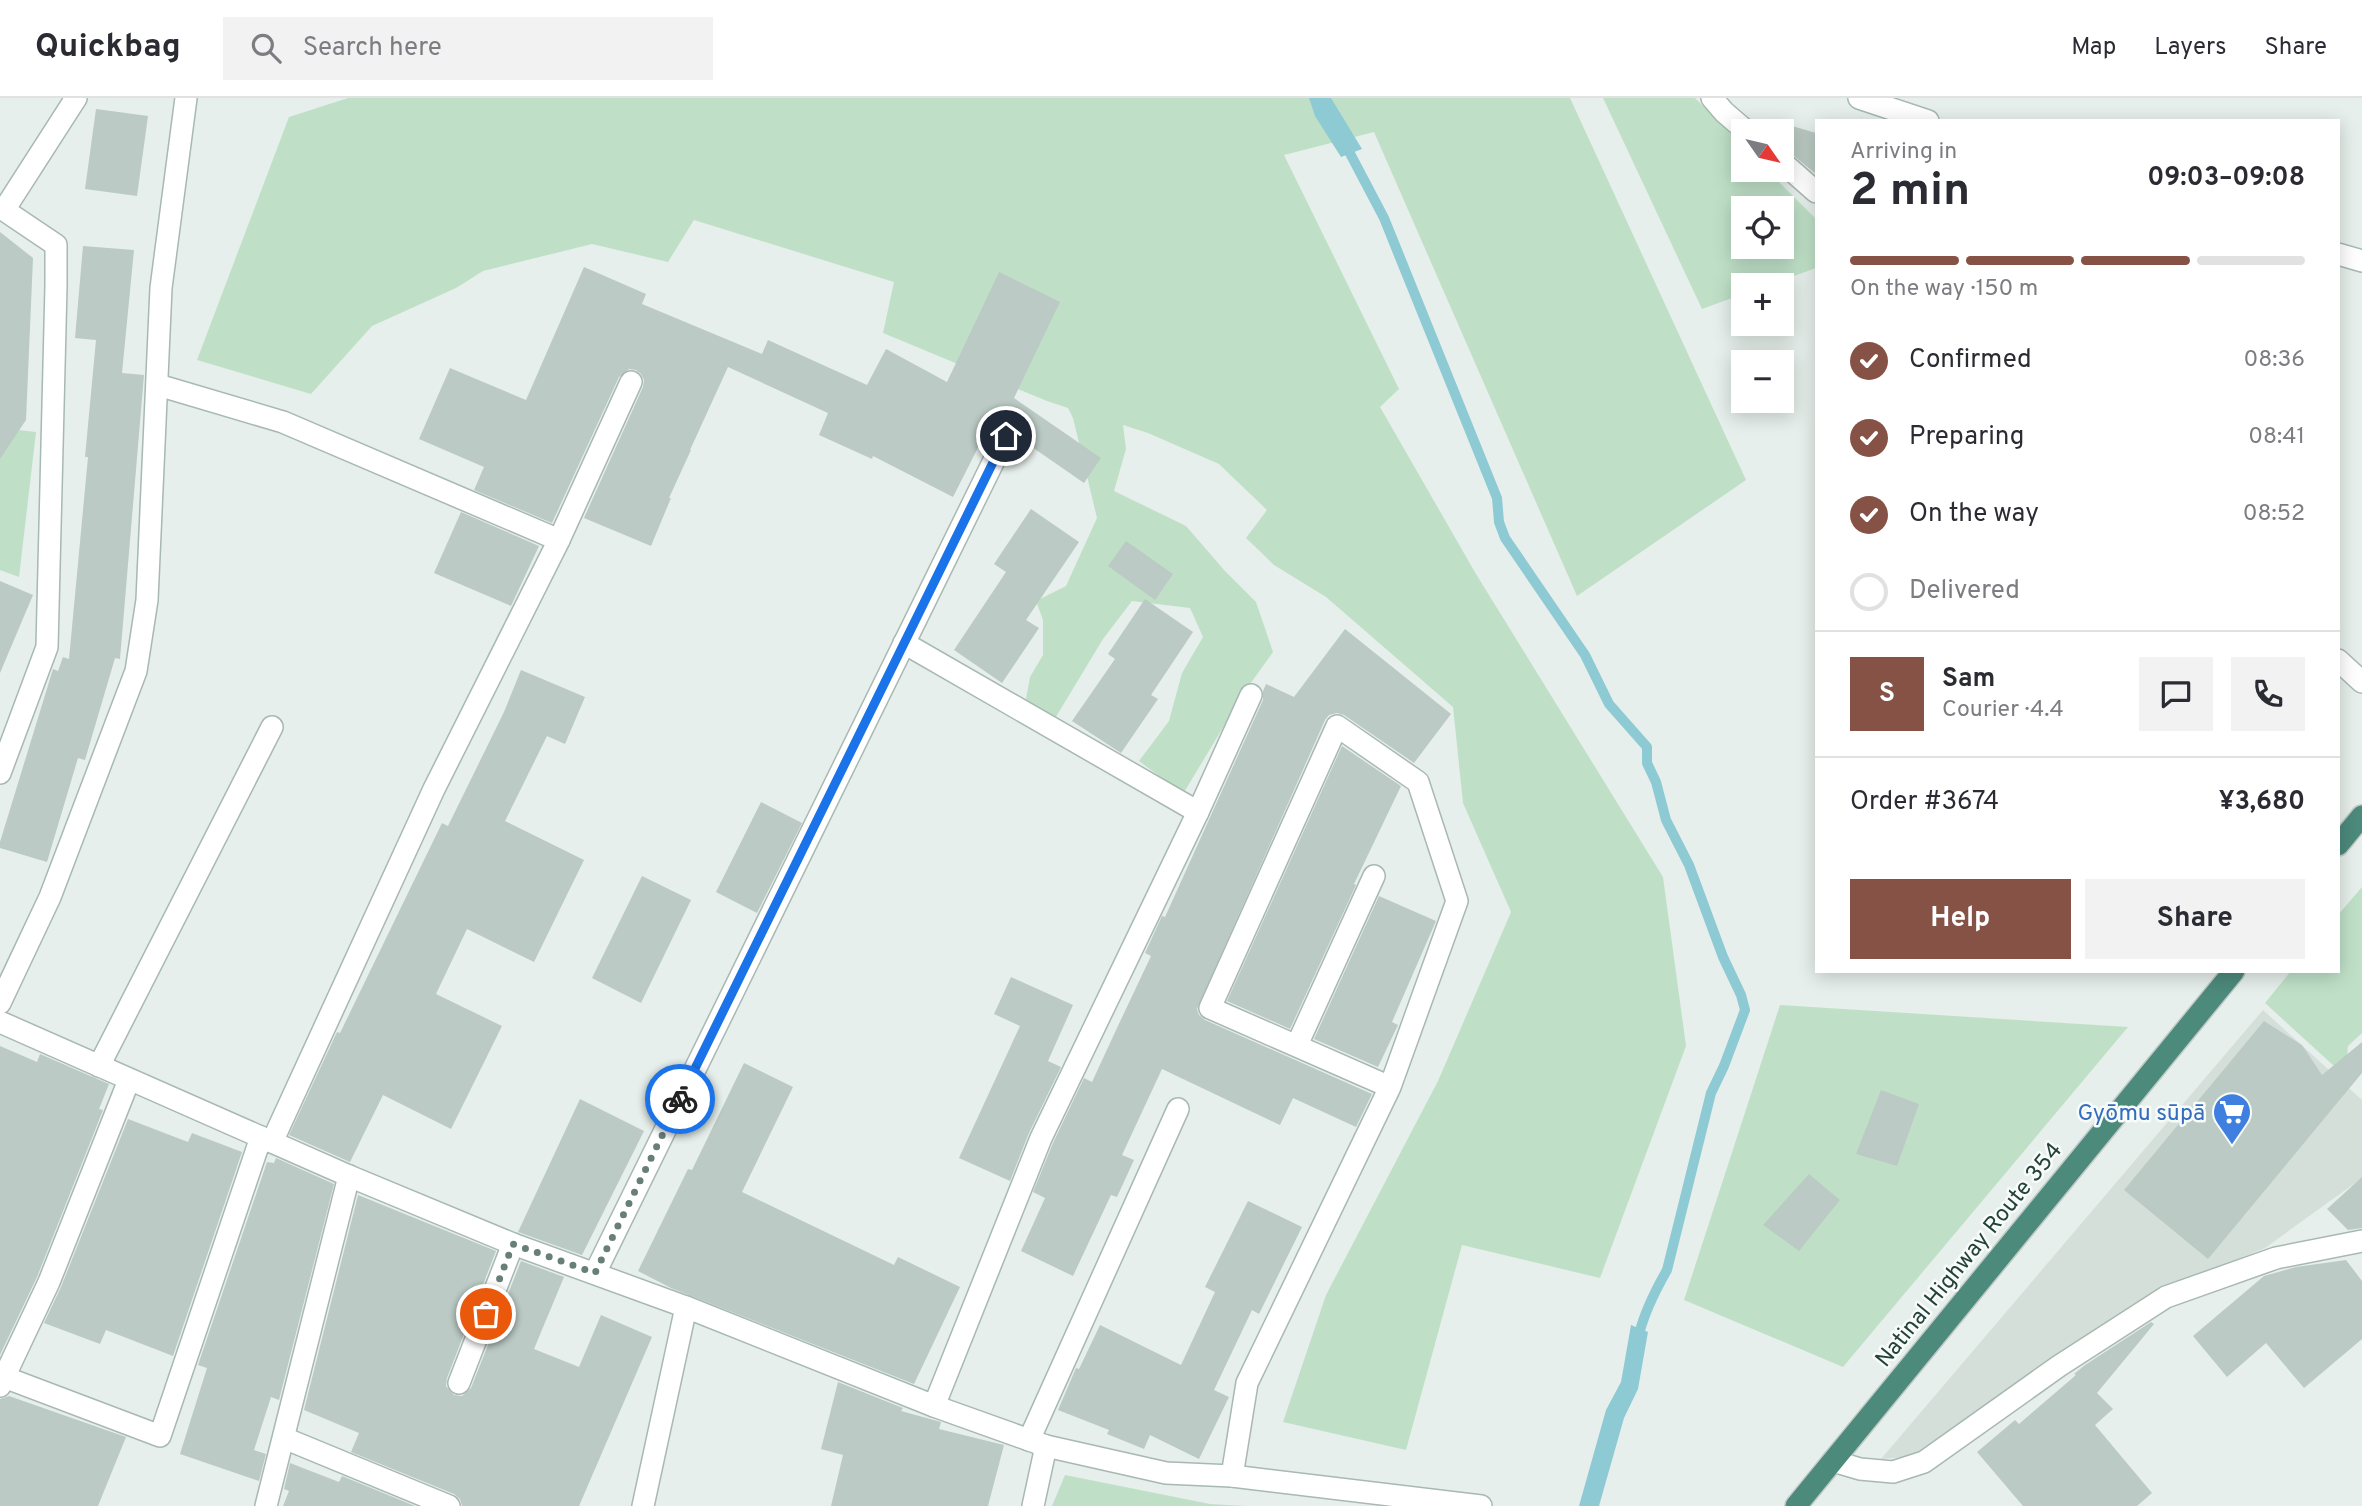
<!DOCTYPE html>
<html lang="en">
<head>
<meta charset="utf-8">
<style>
  :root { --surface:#fff; --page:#f2f2f3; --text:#2b2b33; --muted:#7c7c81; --line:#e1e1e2; --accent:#865246 }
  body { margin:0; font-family:Overpass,sans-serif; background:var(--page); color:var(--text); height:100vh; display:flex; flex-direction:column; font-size:26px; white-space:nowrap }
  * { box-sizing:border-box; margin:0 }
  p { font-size:23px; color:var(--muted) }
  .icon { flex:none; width:38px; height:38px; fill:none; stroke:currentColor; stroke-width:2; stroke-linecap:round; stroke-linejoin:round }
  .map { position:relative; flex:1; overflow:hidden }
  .side { position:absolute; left:1815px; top:21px; width:525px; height:854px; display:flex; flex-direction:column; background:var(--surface); border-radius:0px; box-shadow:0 4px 18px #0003 }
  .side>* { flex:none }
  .needle { width:46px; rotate:124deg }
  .tools { position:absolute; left:1731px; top:21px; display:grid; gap:14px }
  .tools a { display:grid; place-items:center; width:63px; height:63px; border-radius:0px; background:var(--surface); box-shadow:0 4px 18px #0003; font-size:35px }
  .pin { position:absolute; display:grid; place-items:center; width:60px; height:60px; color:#fff; margin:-30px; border:4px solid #fff; border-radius:50%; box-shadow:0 2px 7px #0007 }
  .courier { position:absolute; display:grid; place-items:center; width:70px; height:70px; margin:-35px; border:5px solid #1a73e8; border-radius:50%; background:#fff; color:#222; box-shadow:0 2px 9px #0007 }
  .summary em { font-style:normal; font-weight:700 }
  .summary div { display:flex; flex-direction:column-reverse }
  .summary { display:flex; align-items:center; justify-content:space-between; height:119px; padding:0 35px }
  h1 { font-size:46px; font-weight:700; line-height:52px }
  .bar { display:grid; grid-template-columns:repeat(4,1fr); gap:10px 7px; align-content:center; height:84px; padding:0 35px }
  .bar i { height:9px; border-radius:5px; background:var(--line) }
  .bar .selected { background:var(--accent) }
  .bar p { grid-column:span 4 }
  .line { display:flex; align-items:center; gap:18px; padding:0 35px; border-top:2px solid var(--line) }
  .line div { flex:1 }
  .round { display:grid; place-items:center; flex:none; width:74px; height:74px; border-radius:0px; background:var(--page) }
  ol { padding:0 35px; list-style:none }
  li { display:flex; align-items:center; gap:21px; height:77px }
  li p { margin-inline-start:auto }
  li .icon { padding:7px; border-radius:50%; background:var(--accent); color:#fff; stroke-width:4 }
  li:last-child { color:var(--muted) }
  li i { width:38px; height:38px; border:4px solid var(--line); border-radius:50% }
  .action { display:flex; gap:14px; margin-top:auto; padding:14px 35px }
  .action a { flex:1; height:80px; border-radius:0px; background:var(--accent); color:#fff; font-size:28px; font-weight:700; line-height:80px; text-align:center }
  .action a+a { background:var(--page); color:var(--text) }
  header { display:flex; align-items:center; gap:42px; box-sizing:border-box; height:98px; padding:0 35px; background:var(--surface); border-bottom:2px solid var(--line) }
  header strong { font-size:33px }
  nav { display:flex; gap:38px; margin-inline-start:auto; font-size:24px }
  .search { width:490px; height:63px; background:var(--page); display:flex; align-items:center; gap:18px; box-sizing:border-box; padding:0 24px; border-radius:0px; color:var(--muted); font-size:26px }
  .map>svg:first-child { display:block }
</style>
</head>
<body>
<header>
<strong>Quickbag</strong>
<div class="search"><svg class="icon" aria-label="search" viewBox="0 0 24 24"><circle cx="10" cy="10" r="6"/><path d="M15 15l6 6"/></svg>Search here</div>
<nav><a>Map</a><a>Layers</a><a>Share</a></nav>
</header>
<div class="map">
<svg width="2362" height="1408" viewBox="0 0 2362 1408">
  <rect width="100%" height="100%" fill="#e6efeb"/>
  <path fill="#d4dfda" d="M2263 912 2362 1002V1080L2265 1150 2175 1187 1918 1358 1881 1361Z"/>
  <g fill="#bfe0c7" fill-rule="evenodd">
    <path d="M348 0H1570L1746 382 1577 498 1374 34 1284 57 1399 291 1380 309 1476 476 1663 779 1686 948 1600 1180 1462 1147 1406 1352 1283 1324 1326 1197 1438 983 1511 814 1463 705 1453 609 1326 499 1274 467 1246 440 1267 412 1219 366 1148 335 1123 327 1126 351 1114 393 1186 428 1225 473 1256 504 1273 554 1245 593 1183 696 1139 663 1169 623 1182 575 1203 539 1190 510 1132 503 1103 541 1045 637 1026 601 1030 579 1043 557V522L1036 503 1066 488 1097 420 1073 320 1068 310 1047 303 883 235 894 184 694 122 668 164 592 146 483 173 456 190 372 228 311 296 197 262 289 19Z"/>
    <path d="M1603 0H1695L1743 48V72H1767L1816 121V170L1769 187H1743V196L1702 211ZM1743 110H1782V149H1743Z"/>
    <path d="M0 330 36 334 19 479 0 472Z"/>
    <path d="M2362 789V935L2348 948 2345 978 2265 905 2291 873H2338V817Z"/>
    <path d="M1780 907 2128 929 1843 1269 1684 1202Z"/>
    <path d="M1065 1377 1210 1406 1245 1408H1052Z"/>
  </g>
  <g fill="#8ecad4">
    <path d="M1309 0H1331L1362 51 1341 59 1315 18Z"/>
    <path d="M1631 1227 1648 1234 1638 1291 1624 1320 1599 1408H1579L1606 1312 1621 1284Z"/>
  </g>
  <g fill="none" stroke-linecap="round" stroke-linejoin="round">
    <path stroke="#8ecad4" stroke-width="10" d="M1344 44 1384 120 1497 400 1499 424 1505 440 1585 557 1609 606 1647 649V665L1656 684 1666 722 1689 767 1723 859 1741 897 1745 912 1724 968 1711 995 1667 1172C1655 1193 1643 1216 1638 1241"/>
  </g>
  <g fill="#bbcac4">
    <path d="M96 11 148 18 137 98 85 91Z"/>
    <path d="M1782 25 1816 35V76L1782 48Z"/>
    <path d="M0 134 33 160 26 322 0 361Z"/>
    <path d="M83 148 134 152 122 275 144 277 120 561 115 560 85 662 78 660 47 764 0 750V744L53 571 58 573 63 559 69 561 88 359H85L96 242 75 240Z"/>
    <path d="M584 169 646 196 642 206 762 256 768 242 867 287 886 251 947 284 999 174 1060 204 1014 300 1101 360 1084 385 1019 340 1017 331 1012 327 1006 325 999 327 992 322 953 399 873 358 872 361 819 337 828 315 728 269 690 352H691L669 400H671L651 448 584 420 643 289 644 282 641 276 636 272 629 271 619 279 552 425 474 392 484 369 419 341 450 270 526 302Z"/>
    <path d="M1031 411 1079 444 1026 522 1039 530 1002 585 954 552 1006 474 994 466Z"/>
    <path d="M461 414 539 448 511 508 434 475Z"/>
    <path d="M1126 443 1173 476 1155 502 1108 468Z"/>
    <path d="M0 483 33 497 0 575Z"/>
    <path d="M1145 501 1193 534 1151 597 1158 601 1121 655 1072 623 1115 561 1108 556Z"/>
    <path d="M1345 531 1451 616 1414 665 1344 617 1337 615 1329 617 1325 622 1197 911 1199 917 1205 922 1372 996 1356 1029 1293 1000 1280 1027 1162 971 1122 1057 1134 1062 1117 1099 1111 1097 1073 1178 1021 1153 1045 1100 1033 1094 1053 1045 1084 980 1092 984 1117 930 1151 858 1145 855 1162 818 1165 819 1263 602V593L1266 586 1294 599Z"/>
    <path d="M521 572 585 599 565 646 547 638 505 723 584 762 534 864 467 831 436 896 502 928 451 1031 383 997 350 1064 289 1037 337 934 340 935 442 725 448 728 504 614Z"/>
    <path d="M1342 648 1401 688 1354 786 1356 787 1290 931 1227 903Z"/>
    <path d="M761 704 802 725 757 815 716 794Z"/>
    <path d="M642 778 691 802 641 905 592 880Z"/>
    <path d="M1379 798 1436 823 1392 924 1398 927 1378 969 1314 941Z"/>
    <path d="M1011 879 1073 907 1048 963 1061 969 1029 1035 1010 1083 959 1060 1020 928 994 916Z"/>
    <path d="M2264 923 2302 947 2322 977 2362 944V975L2208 1161 2124 1092Z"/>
    <path d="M0 948 37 964 40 956 109 986 99 1011 103 1012 37 1179 0 1257Z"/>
    <path d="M744 965 793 989 742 1094 894 1167 898 1159 960 1189 914 1286 671 1190 638 1173 688 1071 692 1072Z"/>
    <path d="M1881 992 1919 1006 1897 1068 1856 1056Z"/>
    <path d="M580 1001 644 1033 582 1157 518 1134Z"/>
    <path d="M128 1021 188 1044 192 1035 242 1054 173 1258 106 1232 100 1246 44 1225 61 1189Z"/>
    <path d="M276 1060 334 1086 279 1302 271 1299 254 1352 266 1356 259 1383 180 1356 207 1270 198 1267 267 1064 274 1065Z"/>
    <path d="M1809 1076 1840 1102 1799 1153 1763 1127Z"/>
    <path d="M2362 1079V1130L2348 1132 2327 1111Z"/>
    <path d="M358 1097 496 1153 447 1280 446 1288 454 1297 462 1298 471 1290 521 1163 564 1179 534 1251 579 1269 601 1217 652 1239 579 1408H462L460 1401 454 1396 351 1354 359 1335 304 1312Z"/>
    <path d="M1248 1103 1302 1129 1259 1216 1252 1212 1214 1292 1229 1299 1199 1361 1150 1337 1144 1351 1107 1336 1109 1332 1058 1312 1076 1270 1079 1271 1100 1227 1181 1267 1215 1194 1205 1189Z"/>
    <path d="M2346 1162 2362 1183V1241L2304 1290 2266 1245 2227 1279 2193 1238 2264 1178 2296 1169Z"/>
    <path d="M2151 1224 2154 1226 2097 1295 2113 1311 2095 1327 2152 1395 2137 1408H2023L1977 1354 2015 1322 2019 1326 2076 1277 2074 1276 2085 1267Z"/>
    <path d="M838 1284 903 1310 901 1313 941 1324 939 1331 1004 1347 988 1408H831L843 1357 821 1351Z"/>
    <path d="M9 1298 126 1339 98 1408H0V1301Z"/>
    <path d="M290 1365 339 1384 342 1378 415 1408H283L289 1393 284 1391Z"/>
  </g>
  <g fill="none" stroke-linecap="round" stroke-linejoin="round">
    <defs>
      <g id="minor">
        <path d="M1712 0 1724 14 1746 33"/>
        <path d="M1782 64 1816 94"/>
        <path d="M158 287 283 324 559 442 434 691 272 1044"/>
        <path d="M559 442 631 284"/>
        <path d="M904 545 1198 714"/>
        <path d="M2338 562 2362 584"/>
        <path d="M0 675 47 549 56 188V147L4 112 76 0"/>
        <path d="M0 905 50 799 136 573 147 502 161 190 186 0"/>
        <path d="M0 924 349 1078 513 1146 686 1209 934 1308 1046 1348 1166 1375 1232 1378 1481 1408"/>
        <path d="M1297 947 1374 778"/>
        <path d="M99 968 272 629"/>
        <path d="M595 1175 1006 338"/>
        <path d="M4 1279 160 1338 261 1039"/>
        <path d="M459 1285 513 1146"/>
        <path d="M0 1288 49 1184 129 982"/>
        <path d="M934 1308 1041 1040 1198 714 1251 597"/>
        <path d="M284 1340 449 1408"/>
        <path d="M1029 1342 1178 1011"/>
        <path d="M1833 1363 1860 1371 1893 1374 1924 1364 2059 1268 2166 1199 2276 1160 2362 1143"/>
        <path d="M1232 1378 1247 1285 1390 989 1457 803 1418 684 1337 628 1210 910 1390 989"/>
        <path d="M266 1408 349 1078"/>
        <path d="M643 1408 686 1209"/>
        <path d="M1033 1408 1046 1348"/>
      </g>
      <g id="tertiary">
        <path d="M1859 0 1928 23"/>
        <path d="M2338 156 2362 163"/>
      </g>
      <g id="trunk">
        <path d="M2338 747 2362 718"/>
        <path d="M1796 1408 2234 873"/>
      </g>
    </defs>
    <use href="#minor" stroke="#a8b8b2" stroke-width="24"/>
    <use href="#tertiary" stroke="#a8b8b2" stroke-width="24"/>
    <use href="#trunk" stroke="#c2cac8" stroke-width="24"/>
    <use href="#minor" stroke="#fff" stroke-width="21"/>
    <use href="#tertiary" stroke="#fff" stroke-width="21"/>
    <use href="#trunk" stroke="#4c8a7b" stroke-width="21"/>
  </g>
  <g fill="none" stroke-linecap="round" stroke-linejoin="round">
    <path stroke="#687f78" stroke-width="7" stroke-dasharray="0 12.6" d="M486 1216 513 1146 595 1175 680 1001"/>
    <path stroke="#1a73e8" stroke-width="9" d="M680 1001 1006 338"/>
  </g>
  <defs>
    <symbol id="supermarket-pin" viewBox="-11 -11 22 30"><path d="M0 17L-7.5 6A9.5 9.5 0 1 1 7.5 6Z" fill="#3f7fe0" stroke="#f7fbf9"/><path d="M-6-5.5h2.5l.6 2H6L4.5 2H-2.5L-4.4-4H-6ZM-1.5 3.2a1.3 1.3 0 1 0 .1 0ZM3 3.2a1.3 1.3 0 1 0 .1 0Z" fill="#fff"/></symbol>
  </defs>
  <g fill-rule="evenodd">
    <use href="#supermarket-pin" x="2210" y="992" width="44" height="60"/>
  </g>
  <g text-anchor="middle" stroke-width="5" stroke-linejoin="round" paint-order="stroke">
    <g font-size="23" fill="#366cbe" stroke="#f7fbf9" text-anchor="end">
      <text x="2205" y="1022">Gyōmu sūpā</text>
    </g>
    <g font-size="23" fill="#24423a" stroke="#f7fbf9">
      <text transform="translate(1968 1156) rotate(-51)" y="8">Natinal Highway Route 354</text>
    </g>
  </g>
</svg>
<div class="tools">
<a><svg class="needle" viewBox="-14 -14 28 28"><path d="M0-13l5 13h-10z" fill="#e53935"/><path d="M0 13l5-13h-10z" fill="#7c7c81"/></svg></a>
<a><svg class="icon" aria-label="locate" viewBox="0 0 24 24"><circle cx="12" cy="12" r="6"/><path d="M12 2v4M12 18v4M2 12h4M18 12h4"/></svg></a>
<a>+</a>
<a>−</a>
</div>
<div class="pin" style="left:486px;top:1216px;background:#ea580c"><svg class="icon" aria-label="bag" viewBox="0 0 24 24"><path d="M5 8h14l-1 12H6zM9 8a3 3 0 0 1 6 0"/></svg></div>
<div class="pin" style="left:1006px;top:338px;background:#1f2937"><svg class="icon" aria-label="home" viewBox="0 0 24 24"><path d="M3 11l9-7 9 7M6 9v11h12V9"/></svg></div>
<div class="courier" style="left:680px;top:1001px"><svg class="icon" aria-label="bike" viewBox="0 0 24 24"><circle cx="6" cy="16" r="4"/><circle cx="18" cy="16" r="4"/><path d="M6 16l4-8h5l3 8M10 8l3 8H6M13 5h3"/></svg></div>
<section class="side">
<div class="summary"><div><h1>2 min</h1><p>Arriving in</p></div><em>09:03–09:08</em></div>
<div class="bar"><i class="selected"></i><i class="selected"></i><i class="selected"></i><i></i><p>On the way · 150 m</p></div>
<ol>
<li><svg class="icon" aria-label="check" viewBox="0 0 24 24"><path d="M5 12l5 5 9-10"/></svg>Confirmed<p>08:36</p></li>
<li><svg class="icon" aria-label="check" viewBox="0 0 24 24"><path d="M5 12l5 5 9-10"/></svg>Preparing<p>08:41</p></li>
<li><svg class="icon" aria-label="check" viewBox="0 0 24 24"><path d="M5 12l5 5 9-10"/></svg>On the way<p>08:52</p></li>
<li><i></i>Delivered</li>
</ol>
<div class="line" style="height:126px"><b class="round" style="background:var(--accent);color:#fff">S</b><div><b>Sam</b><p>Courier · 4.4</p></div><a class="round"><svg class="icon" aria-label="chat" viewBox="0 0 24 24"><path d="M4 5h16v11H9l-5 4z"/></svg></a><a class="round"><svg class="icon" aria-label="phone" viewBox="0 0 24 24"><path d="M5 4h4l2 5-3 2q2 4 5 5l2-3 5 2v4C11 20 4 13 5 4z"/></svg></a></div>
<div class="line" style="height:91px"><div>Order #3674</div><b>¥3,680</b></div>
<div class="action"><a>Help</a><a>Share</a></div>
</section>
</div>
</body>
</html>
